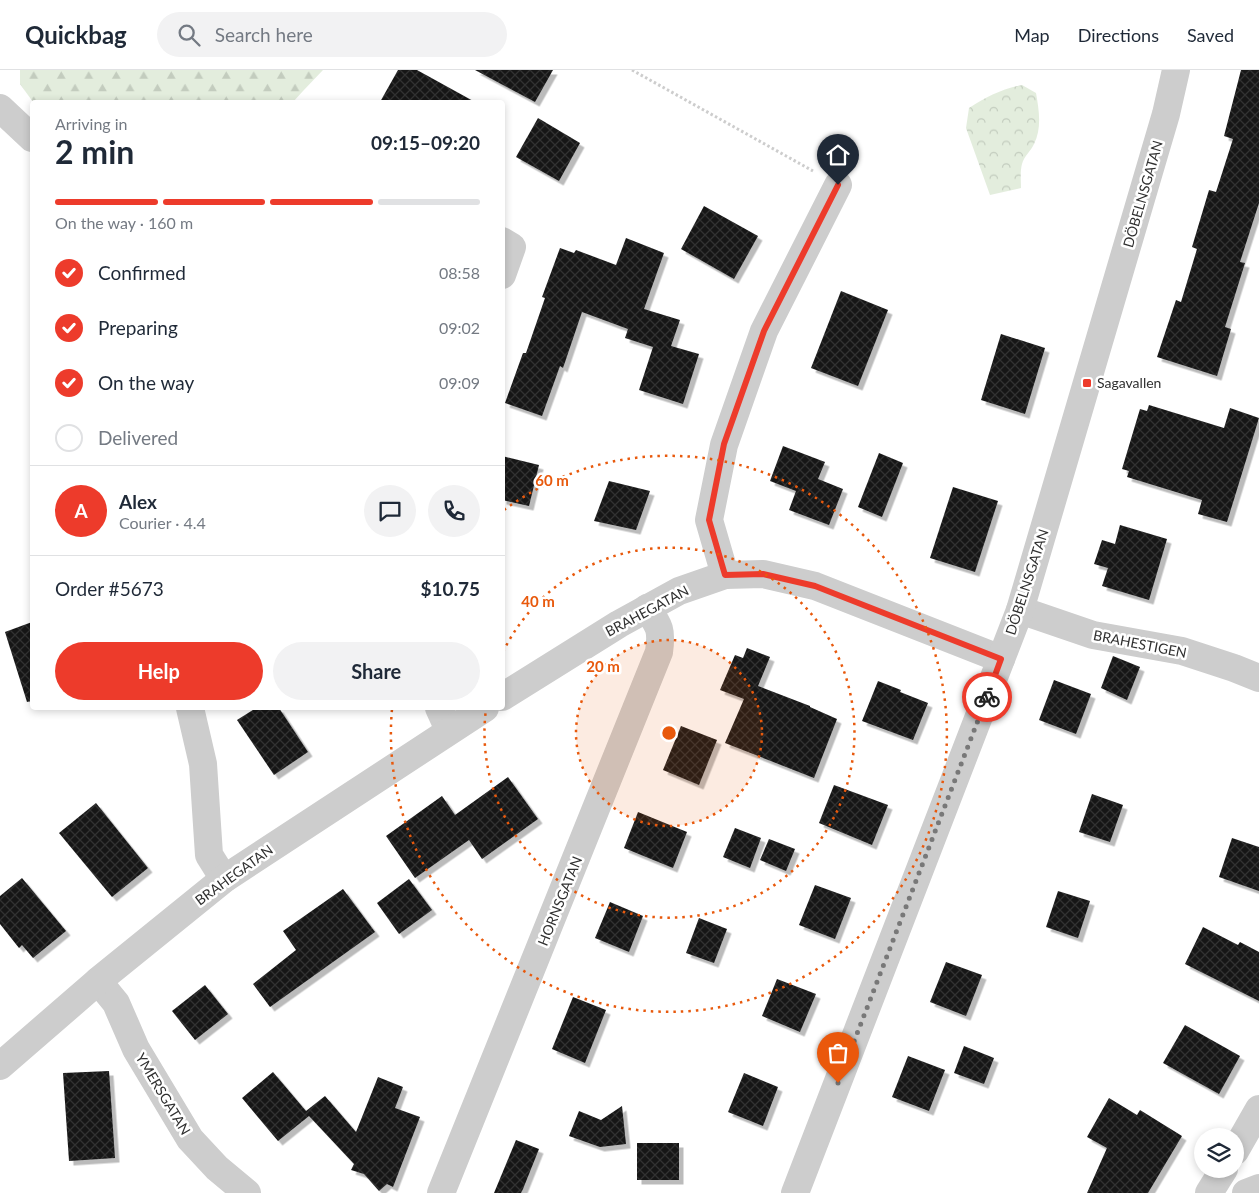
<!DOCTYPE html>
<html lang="en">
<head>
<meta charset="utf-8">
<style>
  :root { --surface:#fff; --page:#f2f2f3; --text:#1f2937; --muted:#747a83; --line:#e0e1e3; --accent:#ed3b2b }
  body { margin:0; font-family:Lato,sans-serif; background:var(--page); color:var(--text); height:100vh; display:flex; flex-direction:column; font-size:19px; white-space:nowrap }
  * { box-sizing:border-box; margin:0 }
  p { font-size:16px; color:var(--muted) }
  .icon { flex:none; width:28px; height:28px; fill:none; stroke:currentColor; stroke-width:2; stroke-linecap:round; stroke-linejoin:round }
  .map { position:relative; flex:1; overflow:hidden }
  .details { position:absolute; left:30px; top:30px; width:475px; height:610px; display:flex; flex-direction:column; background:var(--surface); border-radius:5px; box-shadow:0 2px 8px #0003 }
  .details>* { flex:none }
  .fabs { position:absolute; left:1194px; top:1058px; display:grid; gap:10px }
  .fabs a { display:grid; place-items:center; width:50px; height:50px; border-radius:50%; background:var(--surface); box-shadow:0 2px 8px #0003; font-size:25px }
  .pin { position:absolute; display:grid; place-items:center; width:42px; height:42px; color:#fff; margin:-51px -21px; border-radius:50% 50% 50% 0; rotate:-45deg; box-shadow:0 0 5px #0007 }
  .pin .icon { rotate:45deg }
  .courier { position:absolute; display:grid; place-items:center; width:50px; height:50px; margin:-25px; border:4px solid #ed3b2b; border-radius:50%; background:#fff; color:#222; box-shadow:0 1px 6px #0007 }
  .headline em { font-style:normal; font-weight:700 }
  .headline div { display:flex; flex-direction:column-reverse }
  .headline { display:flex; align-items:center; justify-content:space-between; height:85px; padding:0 25px }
  h1 { font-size:32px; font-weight:700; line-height:38px }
  .bar { display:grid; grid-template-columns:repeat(4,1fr); gap:8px 5px; align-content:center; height:60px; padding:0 25px }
  .bar i { height:6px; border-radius:4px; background:var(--line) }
  .bar .active { background:var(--accent) }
  .bar p { grid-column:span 4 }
  .line { display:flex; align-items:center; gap:12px; padding:0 25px; border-top:1px solid var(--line) }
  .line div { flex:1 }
  .round { display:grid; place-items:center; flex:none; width:52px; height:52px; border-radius:26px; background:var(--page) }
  ol { padding:0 25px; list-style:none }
  li { display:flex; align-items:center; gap:15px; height:55px }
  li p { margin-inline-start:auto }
  li .icon { padding:5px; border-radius:50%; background:var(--accent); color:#fff; stroke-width:4 }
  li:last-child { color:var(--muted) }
  li i { width:28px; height:28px; border:2px solid var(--line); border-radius:50% }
  .primary-button { display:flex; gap:10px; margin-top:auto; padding:10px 25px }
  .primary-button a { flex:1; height:58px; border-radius:30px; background:var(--accent); color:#fff; font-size:20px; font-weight:700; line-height:58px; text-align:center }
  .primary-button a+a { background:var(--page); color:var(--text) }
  header { display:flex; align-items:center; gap:30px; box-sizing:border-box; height:70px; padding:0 25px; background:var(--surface); border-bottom:1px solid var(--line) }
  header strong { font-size:24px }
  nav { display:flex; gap:28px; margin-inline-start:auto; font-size:18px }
  .search { width:350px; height:45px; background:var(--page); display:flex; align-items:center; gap:12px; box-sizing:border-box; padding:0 18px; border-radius:28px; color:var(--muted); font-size:19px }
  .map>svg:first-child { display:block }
</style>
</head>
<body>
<header>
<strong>Quickbag</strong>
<div class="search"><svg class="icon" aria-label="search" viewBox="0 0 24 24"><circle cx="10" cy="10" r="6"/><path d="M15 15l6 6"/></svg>Search here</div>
<nav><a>Map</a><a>Directions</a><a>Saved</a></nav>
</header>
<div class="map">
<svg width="1259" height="1123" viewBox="0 0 1259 1123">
  <defs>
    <pattern id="forest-firs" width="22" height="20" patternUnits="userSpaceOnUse" patternTransform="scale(1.25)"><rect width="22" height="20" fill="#e3eddd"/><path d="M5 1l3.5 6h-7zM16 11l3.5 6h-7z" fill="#c3ccbe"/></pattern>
    <pattern id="park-crowns" width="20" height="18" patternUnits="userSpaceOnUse" patternTransform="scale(1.25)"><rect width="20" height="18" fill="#e3eddd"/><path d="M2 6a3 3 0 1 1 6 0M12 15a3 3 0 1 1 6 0" fill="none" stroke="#c3ccbe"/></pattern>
    <pattern id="building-cross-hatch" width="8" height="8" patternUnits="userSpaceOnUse" patternTransform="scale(1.25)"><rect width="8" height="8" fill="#171717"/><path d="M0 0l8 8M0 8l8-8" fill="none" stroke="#303030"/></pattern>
    <filter id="shadow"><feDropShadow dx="4.5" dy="4.5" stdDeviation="0" flood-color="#0004"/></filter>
  </defs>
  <rect width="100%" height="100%" fill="#fff"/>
  <path fill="url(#forest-firs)" d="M20 0H323L303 21 293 32H33L20 14Z"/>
  <path fill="url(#park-crowns)" d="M1022 15 1036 23C1039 40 1042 58 1034 74 1031 81 1024 86 1022 94 1020 101 1021 111 1021 118L990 125 966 58 969 38C986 27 1002 19 1022 15Z"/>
  <g fill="url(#building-cross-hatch)" filter="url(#shadow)">
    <path d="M398 0H417L475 32H380Z"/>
    <path d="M475 0H553L535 32Z"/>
    <path d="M1241 0H1259V133L1240 192 1245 193 1225 257 1231 259 1217 306 1157 287 1176 230 1181 232 1197 179 1192 177 1209 120 1216 122 1233 69 1224 66Z"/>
    <path d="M538 48 580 73 559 111 516 87Z"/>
    <path d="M704 136 758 166 734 209 681 179Z"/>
    <path d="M626 168 664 183 644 239 680 250 671 276 699 284 683 334 639 320 653 277 625 268 628 259 582 242 563 298 560 296 542 346 505 333 523 283H526L545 228 542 227 560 178 574 183 576 180 616 195Z"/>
    <path d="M841 221 888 240 858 316 811 298Z"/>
    <path d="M1001 264 1045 278 1025 344 981 330Z"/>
    <path d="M1149 335 1224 358 1230 338 1259 348 1227 452 1198 444 1202 430 1127 407 1129 401 1122 399 1140 339 1147 341Z"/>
    <path d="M783 376 825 392 818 409 843 419 829 455 789 440 796 421 770 411Z"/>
    <path d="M879 383 903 393 882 447 858 437Z"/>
    <path d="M502 386 539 395 529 436 502 430Z"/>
    <path d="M609 411 650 421 636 460 594 451Z"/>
    <path d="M953 417 998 431 975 502 930 488Z"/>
    <path d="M1120 455 1167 469 1149 530 1102 516 1108 498 1094 494 1102 470 1115 474Z"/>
    <path d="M32 552V631L27 632 5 562Z"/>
    <path d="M747 578 770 587 758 616 810 636V637L837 649 814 708 725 673 744 629 720 620 735 585 743 588Z"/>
    <path d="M1113 586 1140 597 1127 630 1101 618Z"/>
    <path d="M1054 610 1091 624 1076 664 1039 650Z"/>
    <path d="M878 611 901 620 900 622 928 633 913 670 862 651Z"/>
    <path d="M256 638H279L308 682 274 705 237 650Z"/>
    <path d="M681 656 717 670 699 715 663 700Z"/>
    <path d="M508 707 538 749 482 789 469 770 415 808 386 766 442 726 455 745Z"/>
    <path d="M834 715 888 735 872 775 819 753Z"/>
    <path d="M1092 724 1123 735 1110 772 1079 762Z"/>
    <path d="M96 733 148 798 112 827 59 763Z"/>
    <path d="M638 742 687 762 673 798 624 778Z"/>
    <path d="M735 758 761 768 750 798 723 787Z"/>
    <path d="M1232 768 1259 777V821L1219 807Z"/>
    <path d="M769 769 795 779 786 801 760 790Z"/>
    <path d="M22 808 66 861 33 888 22 875 19 878 0 854V826Z"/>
    <path d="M409 809 432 840 399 864 377 833Z"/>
    <path d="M815 815 851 828 835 869 799 855Z"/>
    <path d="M343 819 375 862 270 937 253 914 296 880 283 861Z"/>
    <path d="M1058 821 1090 831 1078 868 1046 857Z"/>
    <path d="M610 832 643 846 629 882 595 868Z"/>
    <path d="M699 848 727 859 714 893 686 883Z"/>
    <path d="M1203 857 1238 875 1240 872 1259 882V931L1185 894Z"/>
    <path d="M946 892 982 905 966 946 930 932Z"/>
    <path d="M777 909 816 924 800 962 762 946Z"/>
    <path d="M205 915 228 944 195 970 172 941Z"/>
    <path d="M573 927 606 940 585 993 552 979Z"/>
    <path d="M1185 955 1240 986 1219 1024 1163 993Z"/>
    <path d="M964 976 994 988 984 1014 954 1003Z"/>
    <path d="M908 986 945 1000 929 1041 892 1027Z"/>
    <path d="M109 1001 115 1088 69 1091 63 1003Z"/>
    <path d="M273 1002 306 1041 325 1026 356 1062 378 1007 403 1017 395 1038 420 1047 393 1117 387 1114 379 1121 364 1104 351 1100 354 1094 309 1046 278 1071 242 1028Z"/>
    <path d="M744 1003 778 1017 763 1056 728 1042Z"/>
    <path d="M1109 1028 1137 1045 1140 1040 1182 1066 1148 1123H1087L1107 1078 1087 1067Z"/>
    <path d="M622 1036 626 1074 600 1077 569 1066 579 1041 601 1050Z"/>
    <path d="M516 1070 539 1079 523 1119 521 1123H494Z"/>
    <rect x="637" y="1073" width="42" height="37"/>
  </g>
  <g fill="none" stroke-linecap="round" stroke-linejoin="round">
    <path stroke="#cdcdcd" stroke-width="3" stroke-dasharray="2.5 2.5" stroke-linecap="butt" d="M632 0 813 101"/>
    <g stroke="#cdcdcd" stroke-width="28">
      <path d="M0 38 32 68"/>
      <path d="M502 171 512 177 502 205"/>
      <path d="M725 505 709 450 724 375 764 261 838 115"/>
      <path d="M1020 540 1093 565 1182 581 1234 598 1259 608"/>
      <path d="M502 627 619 554 679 521 725 505 763 504 815 516 1001 589"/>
      <path d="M190 638 203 694 209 785 224 809"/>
      <path d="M439 638 449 660"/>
      <path d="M98 911 116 933 136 979 190 1069 217 1098 247 1123"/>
      <path d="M0 996 98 911 224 809 485 638"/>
      <path d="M1235 1081 1259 1039"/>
      <path d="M441 1123 659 582C662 560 660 557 647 538"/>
      <path d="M795 1123 1020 540 1166 44 1176 0"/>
      <path d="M1209 1123 1224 1099"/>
      <path d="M1246 1123 1259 1118"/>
    </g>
  </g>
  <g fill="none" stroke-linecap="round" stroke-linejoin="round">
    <path stroke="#787878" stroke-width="5" stroke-dasharray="0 9" d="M838 1013 987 627"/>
    <path stroke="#ed3b2b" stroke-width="6" d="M838 115 764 261 724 374 709 450 725 505 763 504 815 516 1001 589 987 627"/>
  </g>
  <circle cx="669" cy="663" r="93" fill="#e8590c" fill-opacity=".12"/>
  <g fill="none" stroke="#e8590c" stroke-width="2.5" stroke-dasharray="2.5 5">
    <circle cx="669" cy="663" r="93"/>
    <path d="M503 582A185 185 0 1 1 486 639"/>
    <path d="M504 440A278 278 0 1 1 392 639"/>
  </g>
  <rect fill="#ed3b2b" stroke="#fff" stroke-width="2" x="1082" y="308" width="10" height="10" rx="2.5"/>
  <g text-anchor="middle" stroke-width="5" stroke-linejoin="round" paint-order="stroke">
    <g font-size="14" fill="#303030" stroke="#fff">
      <text transform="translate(1143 124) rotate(-74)" y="5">DÖBELNSGATAN</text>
      <text transform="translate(1027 512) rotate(-72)" y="5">DÖBELNSGATAN</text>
      <text transform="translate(647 541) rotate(-28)" y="5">BRAHEGATAN</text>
      <text transform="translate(1140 574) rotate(11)" y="5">BRAHESTIGEN</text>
      <text transform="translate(234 805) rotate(-36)" y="5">BRAHEGATAN</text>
      <text transform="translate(560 831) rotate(-68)" y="5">HORNSGATAN</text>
      <text transform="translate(163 1024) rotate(59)" y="5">YMERSGATAN</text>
    </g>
    <g font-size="14" fill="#303030" stroke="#fff" text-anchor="start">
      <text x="1097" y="318">Sagavallen</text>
    </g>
  </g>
  <circle cx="669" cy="663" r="8" fill="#e8590c" stroke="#fff" stroke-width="2.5"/>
  <g font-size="15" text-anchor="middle" font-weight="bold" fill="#e8590c" stroke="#fff" stroke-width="5" stroke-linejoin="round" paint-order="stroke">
    <text x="552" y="416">60 m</text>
    <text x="538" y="537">40 m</text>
    <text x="603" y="602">20 m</text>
  </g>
</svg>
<div class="fabs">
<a><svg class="icon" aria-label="layers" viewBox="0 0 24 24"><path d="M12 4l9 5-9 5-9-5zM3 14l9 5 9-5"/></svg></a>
</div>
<div class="pin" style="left:838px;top:1013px;background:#ea580c"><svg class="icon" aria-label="bag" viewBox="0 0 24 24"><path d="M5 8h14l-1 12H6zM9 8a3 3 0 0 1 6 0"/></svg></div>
<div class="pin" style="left:838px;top:115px;background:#1f2937"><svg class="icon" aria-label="home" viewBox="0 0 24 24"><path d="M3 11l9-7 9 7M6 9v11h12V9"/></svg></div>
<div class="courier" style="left:987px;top:627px"><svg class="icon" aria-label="bike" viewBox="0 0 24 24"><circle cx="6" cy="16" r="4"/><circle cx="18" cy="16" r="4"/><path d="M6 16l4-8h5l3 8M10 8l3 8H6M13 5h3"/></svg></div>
<section class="details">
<div class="headline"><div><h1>2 min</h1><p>Arriving in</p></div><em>09:15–09:20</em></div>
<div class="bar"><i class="active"></i><i class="active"></i><i class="active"></i><i></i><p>On the way · 160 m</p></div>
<ol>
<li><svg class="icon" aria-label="check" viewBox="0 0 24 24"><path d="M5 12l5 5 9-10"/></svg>Confirmed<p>08:58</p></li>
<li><svg class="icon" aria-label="check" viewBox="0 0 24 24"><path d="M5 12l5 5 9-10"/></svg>Preparing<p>09:02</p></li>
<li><svg class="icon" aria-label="check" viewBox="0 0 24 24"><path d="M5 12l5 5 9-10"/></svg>On the way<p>09:09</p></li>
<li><i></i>Delivered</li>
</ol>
<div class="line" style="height:90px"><b class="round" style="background:var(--accent);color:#fff">A</b><div><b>Alex</b><p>Courier · 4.4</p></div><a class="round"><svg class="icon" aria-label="chat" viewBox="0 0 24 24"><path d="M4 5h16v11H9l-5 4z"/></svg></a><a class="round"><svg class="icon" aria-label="phone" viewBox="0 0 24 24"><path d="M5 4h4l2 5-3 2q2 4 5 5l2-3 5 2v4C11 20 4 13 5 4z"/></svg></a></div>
<div class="line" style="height:65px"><div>Order #5673</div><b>$10.75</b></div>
<div class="primary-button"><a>Help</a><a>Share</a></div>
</section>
</div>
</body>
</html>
